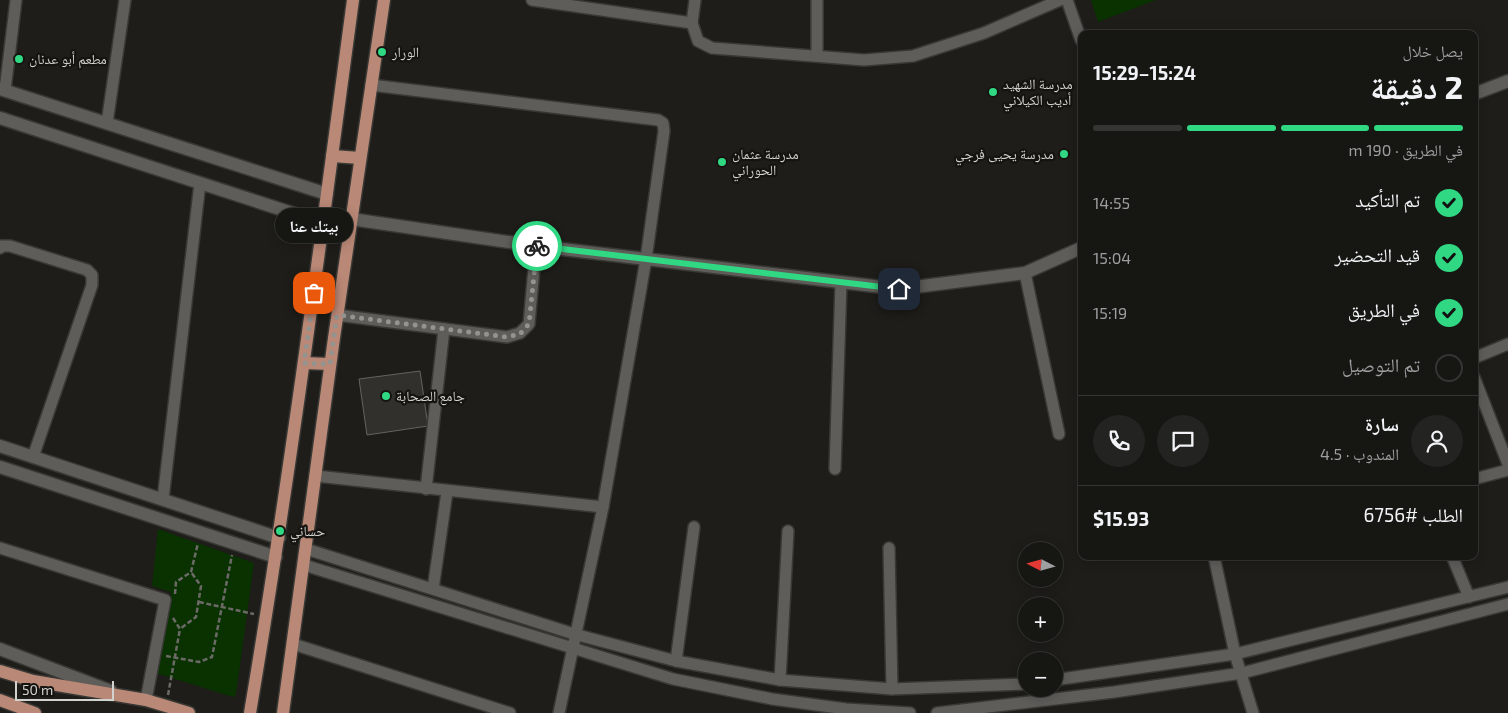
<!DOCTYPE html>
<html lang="ar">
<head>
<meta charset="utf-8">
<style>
  :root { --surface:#161613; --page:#232321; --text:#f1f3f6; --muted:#9e9fa0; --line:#353533; --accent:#30d883 }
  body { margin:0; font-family:"Exo 2","Noto Naskh Arabic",sans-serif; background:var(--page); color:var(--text); direction:rtl; height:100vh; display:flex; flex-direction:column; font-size:19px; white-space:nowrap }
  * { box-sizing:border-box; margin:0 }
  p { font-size:16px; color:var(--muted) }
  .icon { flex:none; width:28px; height:28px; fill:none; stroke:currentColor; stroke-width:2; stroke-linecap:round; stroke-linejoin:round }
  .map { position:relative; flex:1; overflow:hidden; direction:ltr }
  .drawer { position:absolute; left:1078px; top:30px; width:400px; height:530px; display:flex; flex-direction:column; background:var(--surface); border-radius:10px; box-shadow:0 2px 12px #0003,0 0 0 1px var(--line); direction:rtl }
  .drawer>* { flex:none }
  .needle { width:32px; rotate:276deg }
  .buttons { position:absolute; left:1018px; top:542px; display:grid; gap:10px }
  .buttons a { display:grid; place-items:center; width:45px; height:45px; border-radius:50%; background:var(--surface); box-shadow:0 2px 12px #0003,0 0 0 1px var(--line); font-size:25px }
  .scale { position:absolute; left:15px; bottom:12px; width:99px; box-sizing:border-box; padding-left:5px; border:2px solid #d2d2cf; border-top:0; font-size:14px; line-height:18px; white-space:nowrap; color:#d2d2cf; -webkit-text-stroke:4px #151410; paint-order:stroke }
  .pin { position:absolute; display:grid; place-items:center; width:42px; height:42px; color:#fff; margin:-21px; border-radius:10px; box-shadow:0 2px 8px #0006 }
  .courier { position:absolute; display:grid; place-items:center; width:50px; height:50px; margin:-25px; border:4px solid #30d883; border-radius:50%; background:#fff; color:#222; box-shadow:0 1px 6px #0007 }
  .bubble { position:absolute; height:35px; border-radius:18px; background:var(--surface); box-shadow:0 2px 12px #0003,0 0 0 1px var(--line); font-size:16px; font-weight:700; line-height:35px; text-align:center; direction:rtl }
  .overview em { font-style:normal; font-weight:700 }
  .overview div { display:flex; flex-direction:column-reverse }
  .overview { display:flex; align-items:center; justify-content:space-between; height:85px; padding:0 15px }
  h1 { font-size:32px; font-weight:700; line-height:38px }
  .bar { display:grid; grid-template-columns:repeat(4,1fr); gap:8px 5px; align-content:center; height:60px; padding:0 15px }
  .bar i { height:6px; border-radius:4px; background:var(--line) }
  .bar .on { background:var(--accent) }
  .bar p { grid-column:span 4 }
  .line { display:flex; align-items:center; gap:12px; padding:0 15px; border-top:1px solid var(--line) }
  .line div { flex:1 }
  .round { display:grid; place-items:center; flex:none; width:52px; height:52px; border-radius:26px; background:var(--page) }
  ol { padding:0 15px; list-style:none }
  li { display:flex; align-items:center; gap:15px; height:55px }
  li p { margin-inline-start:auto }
  li .icon { padding:5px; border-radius:50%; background:var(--accent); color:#111; stroke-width:4 }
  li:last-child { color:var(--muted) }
  li i { width:28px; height:28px; border:2px solid var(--line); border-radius:50% }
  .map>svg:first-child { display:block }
</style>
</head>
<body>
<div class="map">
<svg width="1508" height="713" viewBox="0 0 1508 713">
  <rect width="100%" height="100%" fill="#1e1d19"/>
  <g fill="#093200">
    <path d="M1091 0H1156L1098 22Z"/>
    <path d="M158 529 254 563 236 694 233 697 156 673 171 592 152 586Z"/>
  </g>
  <path fill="#31302c" stroke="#64635e" d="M420 371 428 426 367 435 359 379Z"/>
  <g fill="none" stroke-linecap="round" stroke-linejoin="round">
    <defs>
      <g id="street">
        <path d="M532 0 692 23"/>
        <path d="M695 0 692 23 698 41 712 48 864 60 913 56 984 33 1060 0"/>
        <path d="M1067 0 1081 40"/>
        <path d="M817 56V0"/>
        <path d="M371 85 658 120 663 123 664 131 646 259 603 507 559 713"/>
        <path d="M5 90 16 0"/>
        <path d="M107 123 125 0"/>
        <path d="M0 248 1 246H10L87 270 92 275V285L33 457"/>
        <path d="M1025 273 1059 434"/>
        <path d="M337 315 507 337 520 333 529 324 536 246"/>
        <path d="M1474 358 1508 344"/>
        <path d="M1474 377 1508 464"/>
        <path d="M835 469 841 282"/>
        <path d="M316 476 603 507"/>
        <path d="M1474 479 1508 470"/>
        <path d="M426 489 444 329"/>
        <path d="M163 499 200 183"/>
        <path d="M0 548 165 600 146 700"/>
        <path d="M889 548 892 689"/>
        <path d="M306 549 574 634 676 661 780 680 892 689 1026 684"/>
        <path d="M1214 556 1235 654 1253 713"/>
        <path d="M1452 556 1469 597"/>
        <path d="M304 565 673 679 772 699 846 709 910 713"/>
        <path d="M433 589 447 492"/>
        <path d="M293 644 510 713"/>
        <path d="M676 661 694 527"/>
        <path d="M780 680 788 531"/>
        <path d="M1054 680 1235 654 1508 587"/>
        <path d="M937 713 1114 692 1242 673 1508 604"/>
      </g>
      <g id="secondary">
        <path d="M0 89 327 194"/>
        <path d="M1474 94 1508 81"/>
        <path d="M0 118 323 223"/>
        <path d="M351 219 536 246 899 289 1025 273 1081 248"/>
        <path d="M0 446 279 538"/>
        <path d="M0 467 276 557"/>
        <path d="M0 649 111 691"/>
      </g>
      <g id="primary">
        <path d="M332 156 360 158"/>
        <path d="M304 363 330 364"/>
        <path d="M0 671 33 681 146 700 189 713"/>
        <path d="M0 700 35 713"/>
        <path d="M250 713C290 476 321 238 353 0"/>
        <path d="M283 713 334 338 384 0"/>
      </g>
    </defs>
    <use href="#street" stroke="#383835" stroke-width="14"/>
    <use href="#secondary" stroke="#383835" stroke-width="15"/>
    <use href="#primary" stroke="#383835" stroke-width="15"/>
    <g stroke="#6b6a66" stroke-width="2.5" stroke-dasharray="5 2.5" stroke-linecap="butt">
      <path d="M175 594 176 582 191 572 198 543"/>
      <path d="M199 602 254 614"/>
      <path d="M173 618 180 629 196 617 201 586 191 572"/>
      <path d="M166 656 199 662 212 657 232 555"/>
      <path d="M168 695 180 629"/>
    </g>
    <use href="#street" stroke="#5f5d59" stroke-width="11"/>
    <use href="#secondary" stroke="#5f5d59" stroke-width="12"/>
    <use href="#primary" stroke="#ba8876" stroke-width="12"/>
  </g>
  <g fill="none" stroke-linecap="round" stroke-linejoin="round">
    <path stroke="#93938f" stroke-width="5" stroke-dasharray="0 9" d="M314 293 304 363 330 364 337 315 507 337 520 334 529 324 537 246"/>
    <path stroke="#30d883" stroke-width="6" d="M537 246 899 289"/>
  </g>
  <g fill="#30d883" stroke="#151410" stroke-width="2">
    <circle cx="382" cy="52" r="5"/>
    <circle cx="19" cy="59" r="5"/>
    <circle cx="993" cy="92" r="5"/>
    <circle cx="1064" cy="154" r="5"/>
    <circle cx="722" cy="162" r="5"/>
    <circle cx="386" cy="396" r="5"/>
    <circle cx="280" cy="531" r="5"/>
  </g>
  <g text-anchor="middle" stroke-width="4.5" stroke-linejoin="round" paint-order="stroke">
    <g font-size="14" fill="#d2d2cf" stroke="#151410" text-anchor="start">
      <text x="392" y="57">الورار</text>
      <text x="29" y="64">مطعم أبو عدنان</text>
      <text x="1003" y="89">مدرسة الشهيد<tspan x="1003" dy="16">أديب الكيلاني</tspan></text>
      <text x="732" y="159">مدرسة عثمان<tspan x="732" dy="16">الحوراني</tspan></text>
      <text x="1054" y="159" text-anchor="end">مدرسة يحيى فرجي</text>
      <text x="396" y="401">جامع الصحابة</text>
      <text x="290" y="536">حساني</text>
    </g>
  </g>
</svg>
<div class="buttons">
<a><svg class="needle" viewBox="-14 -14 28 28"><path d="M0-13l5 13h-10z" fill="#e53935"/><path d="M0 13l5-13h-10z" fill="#9e9fa0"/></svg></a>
<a>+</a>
<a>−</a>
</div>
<div class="scale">50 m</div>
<div class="pin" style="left:314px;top:293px;background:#ea580c"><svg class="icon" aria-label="bag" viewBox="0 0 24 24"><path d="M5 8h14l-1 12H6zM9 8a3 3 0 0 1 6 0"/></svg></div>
<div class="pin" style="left:899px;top:289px;background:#1f2937"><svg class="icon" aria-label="home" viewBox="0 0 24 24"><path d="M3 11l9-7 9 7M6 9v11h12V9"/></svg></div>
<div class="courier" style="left:537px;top:246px"><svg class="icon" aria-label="bike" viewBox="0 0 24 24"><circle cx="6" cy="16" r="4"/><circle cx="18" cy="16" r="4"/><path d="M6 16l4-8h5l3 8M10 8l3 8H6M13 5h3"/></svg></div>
<div class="bubble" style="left:275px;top:208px;width:78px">بيتك عنا</div>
<section class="drawer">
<div class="overview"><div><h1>2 دقيقة</h1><p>يصل خلال</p></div><em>15:24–15:29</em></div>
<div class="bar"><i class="on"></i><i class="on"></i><i class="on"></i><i></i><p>في الطريق · 190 m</p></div>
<ol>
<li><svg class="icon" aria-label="check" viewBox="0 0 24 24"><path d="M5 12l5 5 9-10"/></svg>تم التأكيد<p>14:55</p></li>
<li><svg class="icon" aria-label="check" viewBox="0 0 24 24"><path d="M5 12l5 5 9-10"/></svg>قيد التحضير<p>15:04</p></li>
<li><svg class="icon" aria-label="check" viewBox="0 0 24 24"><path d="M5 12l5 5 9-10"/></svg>في الطريق<p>15:19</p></li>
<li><i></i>تم التوصيل</li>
</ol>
<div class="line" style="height:90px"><a class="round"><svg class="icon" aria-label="person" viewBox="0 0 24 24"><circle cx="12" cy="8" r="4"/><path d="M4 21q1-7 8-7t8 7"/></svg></a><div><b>سارة</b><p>المندوب · 4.5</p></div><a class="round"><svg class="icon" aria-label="chat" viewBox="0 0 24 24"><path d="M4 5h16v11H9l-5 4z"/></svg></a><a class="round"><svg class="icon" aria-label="phone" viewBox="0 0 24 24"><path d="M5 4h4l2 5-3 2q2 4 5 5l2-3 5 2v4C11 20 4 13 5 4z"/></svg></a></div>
<div class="line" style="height:65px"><div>الطلب #6756</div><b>$15.93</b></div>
</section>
</div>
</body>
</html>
